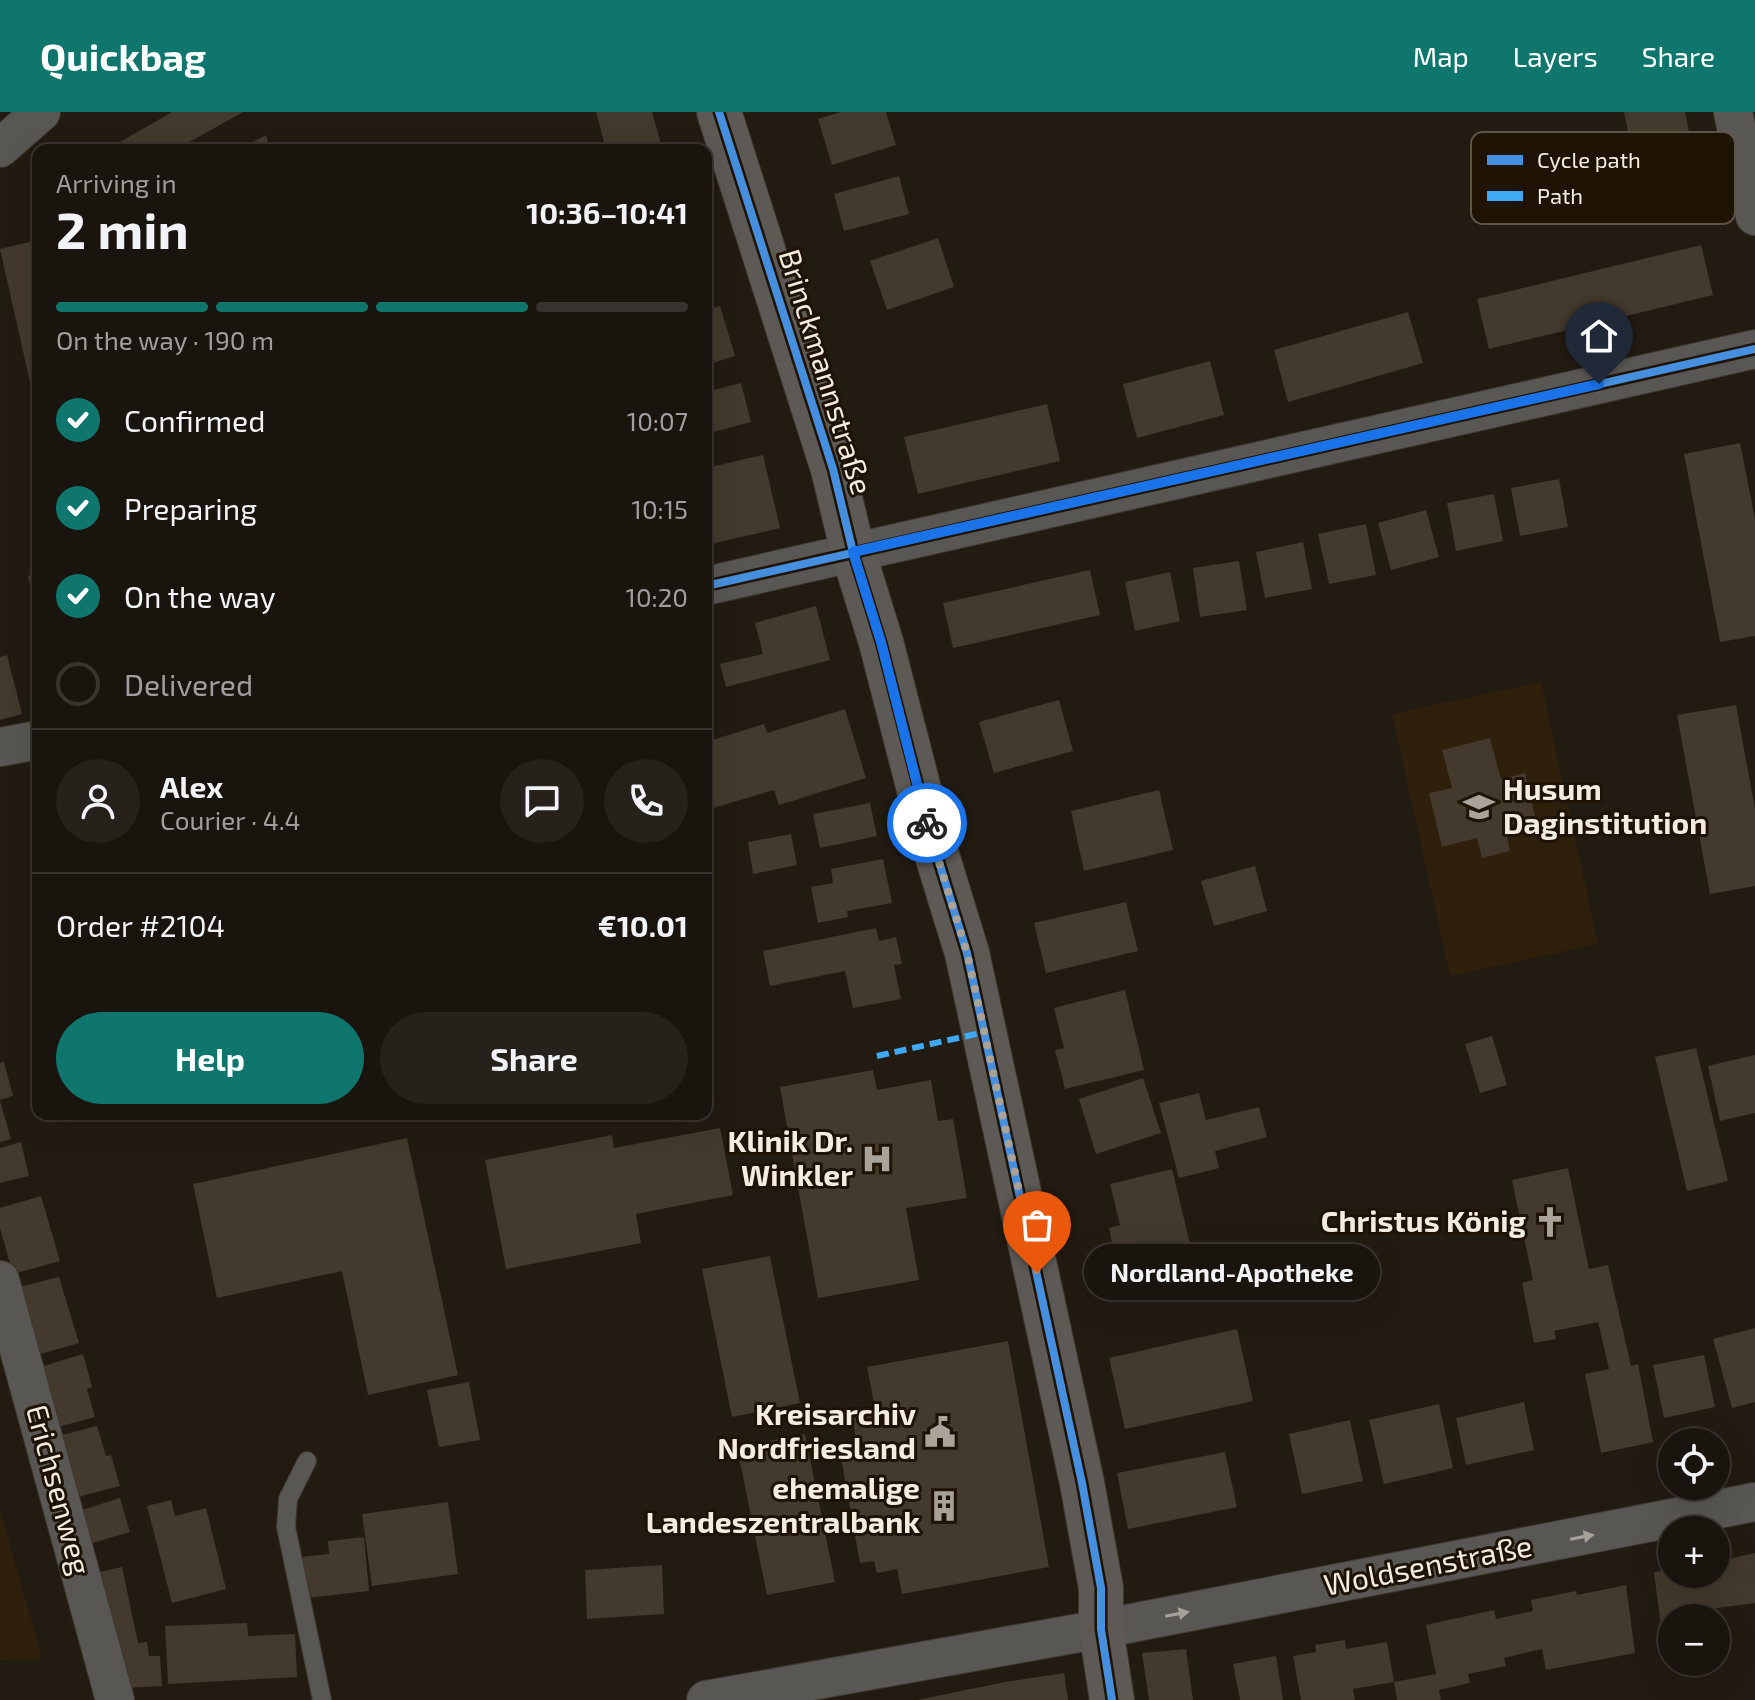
<!DOCTYPE html>
<html lang="en">
<head>
<meta charset="utf-8">
<style>
  :root { --surface:#1a140e; --page:#27211c; --text:#f1f3f6; --muted:#9f9e9e; --line:#38332e; --accent:#0f766e }
  body { margin:0; font-family:"Exo 2",sans-serif; background:var(--page); color:var(--text); height:100vh; display:flex; flex-direction:column; font-size:30px; white-space:nowrap }
  * { box-sizing:border-box; margin:0 }
  p { font-size:26px; color:var(--muted) }
  .icon { flex:none; width:44px; height:44px; fill:none; stroke:currentColor; stroke-width:2; stroke-linecap:round; stroke-linejoin:round }
  .map { position:relative; flex:1; overflow:hidden }
  .details { position:absolute; left:32px; top:32px; width:680px; height:976px; display:flex; flex-direction:column; background:var(--surface); border-radius:16px; box-shadow:0 8px 32px #0002,0 0 0 2px var(--line) }
  .details>* { flex:none }
  .buttons { position:absolute; left:1658px; top:1316px; display:grid; gap:16px }
  .buttons a { display:grid; place-items:center; width:72px; height:72px; border-radius:50%; background:var(--surface); box-shadow:0 8px 32px #0002,0 0 0 2px var(--line); font-size:40px }
  .pin { position:absolute; display:grid; place-items:center; width:68px; height:68px; color:#fff; margin:-82px -34px; border-radius:50% 50% 50% 0; rotate:-45deg; box-shadow:0 0 8px #0007 }
  .pin .icon { rotate:45deg }
  .courier { position:absolute; display:grid; place-items:center; width:80px; height:80px; margin:-40px; border:6px solid #1a73e8; border-radius:50%; background:#fff; color:#222; box-shadow:0 2px 10px #0007 }
  .bubble { position:absolute; height:56px; border-radius:28px; background:var(--surface); box-shadow:0 8px 32px #0002,0 0 0 2px var(--line); font-size:26px; font-weight:700; line-height:56px; text-align:center }
  .headline em { font-style:normal; font-weight:700 }
  .headline div { display:flex; flex-direction:column-reverse }
  .headline { display:flex; align-items:center; justify-content:space-between; height:136px; padding:0 24px }
  h1 { font-size:52px; font-weight:700; line-height:60px }
  .bar { display:grid; grid-template-columns:repeat(4,1fr); gap:12px 8px; align-content:center; height:96px; padding:0 24px }
  .bar i { height:10px; border-radius:6px; background:var(--line) }
  .bar .on { background:var(--accent) }
  .bar p { grid-column:span 4 }
  .line { display:flex; align-items:center; gap:20px; padding:0 24px; border-top:2px solid var(--line) }
  .line div { flex:1 }
  .round { display:grid; place-items:center; flex:none; width:84px; height:84px; border-radius:42px; background:var(--page) }
  ol { padding:0 24px; list-style:none }
  li { display:flex; align-items:center; gap:24px; height:88px }
  li p { margin-inline-start:auto }
  li .icon { padding:8px; border-radius:50%; background:var(--accent); color:#fff; stroke-width:4 }
  li:last-child { color:var(--muted) }
  li i { width:44px; height:44px; border:4px solid var(--line); border-radius:50% }
  .primary-button { display:flex; gap:16px; margin-top:auto; padding:16px 24px }
  .primary-button a { flex:1; height:92px; border-radius:48px; background:var(--accent); color:#fff; font-size:32px; font-weight:700; line-height:92px; text-align:center }
  .primary-button a+a { background:var(--page); color:var(--text) }
  header { display:flex; align-items:center; gap:48px; box-sizing:border-box; height:112px; padding:0 40px; background:var(--accent); color:#fff }
  header strong { font-size:38px }
  nav { display:flex; gap:44px; margin-inline-start:auto; font-size:28px }
  .map>svg:first-child { display:block }
</style>
</head>
<body>
<header>
<strong>Quickbag</strong>
<nav><a>Map</a><a>Layers</a><a>Share</a></nav>
</header>
<div class="map">
<svg width="1755" height="1588" viewBox="0 0 1755 1588">
  <rect width="100%" height="100%" fill="#221b12"/>
  <g fill="#2f200b">
    <path d="M1541 570 1598 832 1450 864 1392 602Z"/>
    <path d="M0 1397 42 1547 0 1548Z"/>
  </g>
  <g fill="#43392c">
    <path d="M172 0H243L175 38H124L120 30Z"/>
    <path d="M596 0H652L661 32 639 38H591L605 33Z"/>
    <path d="M841 0H886L896 33 832 53 818 7Z"/>
    <path d="M1624 0H1685L1700 77 1642 89Z"/>
    <path d="M266 23 270 38H238Z"/>
    <path d="M899 64 909 102 844 119 834 82Z"/>
    <path d="M938 126 954 175 887 198 870 149Z"/>
    <path d="M38 128V301H37L0 137Z"/>
    <path d="M1701 133 1713 183 1489 237 1477 187Z"/>
    <path d="M720 194 735 244 706 253V198Z"/>
    <path d="M1408 200 1423 251 1288 290 1274 238Z"/>
    <path d="M1210 249 1224 303 1137 326 1123 272Z"/>
    <path d="M741 271 751 310 706 322V280Z"/>
    <path d="M1047 292 1060 349 918 382 904 325Z"/>
    <path d="M1740 331 1755 407V524L1720 530 1684 342Z"/>
    <path d="M763 343 780 416 706 433V356Z"/>
    <path d="M1559 367 1568 415 1520 424 1511 376Z"/>
    <path d="M1494 382 1503 429 1456 439 1447 391Z"/>
    <path d="M1426 398 1439 445 1391 458 1378 411Z"/>
    <path d="M1366 412 1376 463 1329 472 1318 422Z"/>
    <path d="M1303 430 1312 477 1265 486 1256 440Z"/>
    <path d="M1239 449 1247 498 1200 505 1193 456Z"/>
    <path d="M1090 458 1100 503 953 536 943 491Z"/>
    <path d="M1170 460 1180 509 1135 519 1125 470Z"/>
    <path d="M38 461V503H37L28 464Z"/>
    <path d="M816 494 830 548 726 575 720 552 763 542 755 511Z"/>
    <path d="M7 543 22 602 0 608V545Z"/>
    <path d="M1059 588 1073 639 994 661 979 610Z"/>
    <path d="M1736 593 1755 697V774L1710 782 1677 603Z"/>
    <path d="M845 597 866 666 779 693 774 678 706 698V630L764 612 767 621Z"/>
    <path d="M1490 626 1501 667 1525 661 1536 708 1505 715 1510 739 1482 746 1477 726 1442 735 1429 681 1452 676 1442 638Z"/>
    <path d="M1159 678 1173 738 1084 759 1071 699Z"/>
    <path d="M870 691 877 724 820 736 813 702Z"/>
    <path d="M791 722 797 753 753 762 748 730Z"/>
    <path d="M883 747 892 791 847 799 848 805 818 811 811 775 833 771 831 757Z"/>
    <path d="M1255 754 1267 799 1214 814 1201 769Z"/>
    <path d="M1126 790 1138 839 1046 861 1034 811Z"/>
    <path d="M876 816 879 829 896 825 902 852 894 853 901 887 853 896 845 859 770 874 763 839Z"/>
    <path d="M1125 878 1144 958 1065 977 1055 938 1064 936 1054 896Z"/>
    <path d="M1492 924 1507 973 1480 981 1465 932Z"/>
    <path d="M1696 936 1728 1069 1687 1079 1655 945Z"/>
    <path d="M1755 943V1001L1720 1009 1708 954Z"/>
    <path d="M4 950 13 984 0 988V951Z"/>
    <path d="M873 958 877 978 931 968 938 1009 953 1007 967 1086 906 1096 919 1168 818 1186 780 975Z"/>
    <path d="M1143 966 1161 1021 1096 1042 1079 987Z"/>
    <path d="M1199 981 1206 1008 1259 995 1267 1025 1215 1039 1219 1056 1179 1066 1159 991Z"/>
    <path d="M0 989 11 1027 0 1030Z"/>
    <path d="M720 1016 733 1083 636 1102 641 1131 506 1157 485 1048 612 1023 614 1036Z"/>
    <path d="M407 1026 458 1263 368 1283 342 1159 217 1186 193 1072Z"/>
    <path d="M21 1030 29 1064 0 1071V1036Z"/>
    <path d="M1568 1056 1589 1157 1608 1153 1631 1254 1638 1252 1653 1330 1601 1341 1585 1262 1609 1257 1598 1210 1554 1219 1556 1227 1534 1231 1522 1171 1533 1168 1512 1068Z"/>
    <path d="M1172 1057 1193 1144 1141 1156 1137 1143 1116 1148 1109 1116 1120 1113 1110 1072Z"/>
    <path d="M41 1084 60 1149 13 1162 0 1116V1096Z"/>
    <path d="M770 1144 800 1291 732 1305 702 1157Z"/>
    <path d="M59 1165 79 1231 37 1243 19 1175Z"/>
    <path d="M1755 1216V1290L1732 1296 1713 1227Z"/>
    <path d="M1237 1217 1253 1289 1125 1317 1109 1246Z"/>
    <path d="M1008 1229 1049 1455 902 1482 897 1457 877 1461 874 1449 860 1451 840 1340 858 1337 852 1305 876 1301 867 1255Z"/>
    <path d="M83 1242 92 1275 87 1277 95 1305 55 1316 40 1255Z"/>
    <path d="M1704 1243 1715 1295 1664 1306 1653 1253Z"/>
    <path d="M469 1270 480 1328 439 1335 427 1278Z"/>
    <path d="M1524 1290 1534 1338 1466 1353 1456 1306Z"/>
    <path d="M1439 1292 1453 1356 1384 1372 1369 1308Z"/>
    <path d="M1350 1308 1363 1369 1302 1382 1289 1322Z"/>
    <path d="M97 1314 106 1344 111 1343 120 1374 74 1386 54 1325Z"/>
    <path d="M805 1322 835 1470 767 1483 737 1335Z"/>
    <path d="M1225 1340 1237 1395 1128 1417 1117 1361Z"/>
    <path d="M120 1386 130 1420 89 1432 79 1399Z"/>
    <path d="M171 1388 175 1404 206 1396 226 1477 172 1491 147 1394Z"/>
    <path d="M448 1390 458 1462 372 1474 362 1402Z"/>
    <path d="M364 1425 369 1479 305 1486 301 1445 329 1442 328 1429Z"/>
    <path d="M1755 1441V1491L1702 1498 1703 1506H1672V1513L1661 1514 1654 1460 1672 1458V1462H1716V1450Z"/>
    <path d="M662 1453 664 1502 587 1507 585 1458Z"/>
    <path d="M122 1455 138 1531 147 1530 149 1544H160L162 1574 126 1576 90 1462Z"/>
    <path d="M1626 1473 1635 1541 1546 1558 1542 1537 1504 1546 1506 1554 1468 1562 1470 1571 1439 1578 1441 1588H1397L1394 1570 1353 1577 1355 1588H1301L1293 1544 1316 1540 1315 1533 1345 1528 1346 1537 1387 1530 1394 1570 1436 1562 1426 1513 1494 1498 1496 1507 1533 1499 1531 1488 1576 1479 1577 1483Z"/>
    <path d="M247 1511 248 1524 295 1522 297 1565 168 1572 165 1514Z"/>
    <path d="M1186 1537 1193 1588H1149L1142 1541Z"/>
    <path d="M1276 1544 1283 1588H1240L1233 1552Z"/>
    <path d="M1064 1561 1068 1588H917L1005 1570Z"/>
  </g>
  <g fill="none" stroke-linecap="round" stroke-linejoin="round">
    <defs>
      <path id="service" d="M307 1349 288 1387 286 1415 322 1588"/>
      <g id="minor">
        <path d="M1733 0 1755 104"/>
        <path d="M0 36 41 0"/>
        <path d="M706 474 1755 237"/>
        <path d="M0 635 38 628"/>
        <path d="M0 1168 115 1588"/>
        <path d="M706 1588 1101 1517 1755 1390"/>
      </g>
      <path id="secondary" d="M719 0 833 357 853 440 881 530 931 724 967 841 1082 1371 1101 1476V1517L1112 1588"/>
    </defs>
    <use href="#service" stroke="#3e3831" stroke-width="20"/>
    <use href="#minor" stroke="#3e3831" stroke-width="40"/>
    <use href="#secondary" stroke="#3e3831" stroke-width="46"/>
    <use href="#service" stroke="#595753" stroke-width="18"/>
    <use href="#minor" stroke="#595753" stroke-width="38"/>
    <use href="#secondary" stroke="#5d5954" stroke-width="44"/>
    <path stroke="#3fa9f5" stroke-width="6" stroke-dasharray="12 6" stroke-linecap="butt" d="M877 944 985 920"/>
    <defs>
      <g id="cycleway">
        <path d="M719 0 833 357 853 440 881 530 931 724 967 841 1082 1371 1101 1476V1517L1112 1588"/>
        <path d="M706 474 1755 237"/>
      </g>
    </defs>
    <use href="#cycleway" stroke="#1e1304" stroke-width="13"/>
    <use href="#cycleway" stroke="#468fdf" stroke-width="8"/>
  </g>
  <defs><path id="oneway-solid" d="M-6-.8H1V-3.2L6.5 0L1 3.2V.8H-6Z" transform="scale(2)"/></defs>
  <g fill="#a6a29a">
    <use href="#oneway-solid" transform="translate(1582 1425) rotate(-11)"/>
    <use href="#oneway-solid" transform="translate(1177 1502) rotate(-11)"/>
  </g>
  <g fill="none" stroke-linecap="round" stroke-linejoin="round">
    <path stroke="#aaa399" stroke-width="8" stroke-dasharray="0 14.4" d="M927 711 967 841 1037 1161"/>
    <path stroke="#1a73e8" stroke-width="10" d="M927 711 881 530 853 440 1599 272"/>
  </g>
  <defs>
    <symbol id="school-bare" viewBox="-9 -9 18 18"><path d="M0-5L7-2L0 1L-7-2ZM-4 1L0 2.5L4 1V4Q0 6-4 4Z" fill="#aaa399" stroke="#1e1304" stroke-width="2.5" paint-order="stroke"/></symbol>
    <symbol id="hospital-bare" viewBox="-9 -9 18 18"><path d="M-5-5h3v3.5h4V-5h3V5h-3V1.5h-4V5h-3Z" fill="#aaa399" stroke="#1e1304" stroke-width="2.5" paint-order="stroke"/></symbol>
    <symbol id="church-bare" viewBox="-9 -9 18 18"><path d="M-1.2-6h2.4v3.5h3.3v2.4h-3.3V6h-2.4V-.1h-3.3v-2.4h3.3Z" fill="#aaa399" stroke="#1e1304" stroke-width="2.5" paint-order="stroke"/></symbol>
    <symbol id="civic-bare" viewBox="-9 -9 18 18"><path d="M-.6-6.5H3V-4.5H.6V-3L4-1V1h2V6H-6V1h2V-1L-.6-3ZM-1.2 2.5V6h2.4V2.5Z" fill="#aaa399" stroke="#1e1304" stroke-width="2.5" paint-order="stroke"/></symbol>
    <symbol id="building-bare" viewBox="-9 -9 18 18"><path d="M-4-6H4V6H1V3H-1V6H-4ZM-2.5-4.3h1.7v1.8h-1.7ZM.8-4.3h1.7v1.8H.8ZM-2.5-1h1.7V.8h-1.7ZM.8-1h1.7V.8H.8Z" fill="#aaa399" stroke="#1e1304" stroke-width="2.5" paint-order="stroke"/></symbol>
  </defs>
  <g fill-rule="evenodd">
    <use href="#school-bare" x="1457" y="673" width="44" height="44"/>
    <use href="#hospital-bare" x="855" y="1025" width="44" height="44"/>
    <use href="#church-bare" x="1528" y="1088" width="44" height="44"/>
    <use href="#civic-bare" x="918" y="1298" width="44" height="44"/>
    <use href="#building-bare" x="922" y="1372" width="44" height="44"/>
  </g>
  <g text-anchor="middle" stroke-width="6" stroke-linejoin="round" paint-order="stroke">
    <g font-size="30" fill="#f4ece1" stroke="#1e1304">
      <text transform="translate(825 260) rotate(73)" y="10">Brinckmannstraße</text>
      <text transform="translate(58 1378) rotate(75)" y="10">Erichsenweg</text>
      <text transform="translate(1428 1454) rotate(-11)" y="10">Woldsenstraße</text>
    </g>
    <g font-size="30" font-weight="bold" fill="#f4ece1" stroke="#1e1304" text-anchor="end">
      <text x="1503" y="688" text-anchor="start">Husum<tspan x="1503" dy="34">Daginstitution</tspan></text>
      <text x="853" y="1040">Klinik Dr.<tspan x="853" dy="34">Winkler</tspan></text>
      <text x="1526" y="1120">Christus König</text>
      <text x="916" y="1313">Kreisarchiv<tspan x="916" dy="34">Nordfriesland</tspan></text>
      <text x="920" y="1387">ehemalige<tspan x="920" dy="34">Landeszentralbank</tspan></text>
    </g>
  </g>
  <rect x="1471" y="20" width="264" height="92" rx="12" fill="#1e1304" stroke="#5e5446" stroke-width="2"/>
  <rect x="1487" y="43" width="36" height="10" fill="#468fdf"/>
  <rect x="1487" y="79" width="36" height="10" fill="#3fa9f5"/>
  <g font-size="22" fill="#f4ece1">
    <text x="1537" y="56">Cycle path</text>
    <text x="1537" y="92">Path</text>
  </g>
</svg>
<div class="buttons">
<a><svg class="icon" aria-label="locate" viewBox="0 0 24 24"><circle cx="12" cy="12" r="6"/><path d="M12 2v4M12 18v4M2 12h4M18 12h4"/></svg></a>
<a>+</a>
<a>−</a>
</div>
<div class="pin" style="left:1037px;top:1161px;background:#ea580c"><svg class="icon" aria-label="bag" viewBox="0 0 24 24"><path d="M5 8h14l-1 12H6zM9 8a3 3 0 0 1 6 0"/></svg></div>
<div class="pin" style="left:1599px;top:272px;background:#1f2937"><svg class="icon" aria-label="home" viewBox="0 0 24 24"><path d="M3 11l9-7 9 7M6 9v11h12V9"/></svg></div>
<div class="courier" style="left:927px;top:711px"><svg class="icon" aria-label="bike" viewBox="0 0 24 24"><circle cx="6" cy="16" r="4"/><circle cx="18" cy="16" r="4"/><path d="M6 16l4-8h5l3 8M10 8l3 8H6M13 5h3"/></svg></div>
<div class="bubble" style="left:1084px;top:1132px;width:296px">Nordland-Apotheke</div>
<section class="details">
<div class="headline"><div><h1>2 min</h1><p>Arriving in</p></div><em>10:36–10:41</em></div>
<div class="bar"><i class="on"></i><i class="on"></i><i class="on"></i><i></i><p>On the way · 190 m</p></div>
<ol>
<li><svg class="icon" aria-label="check" viewBox="0 0 24 24"><path d="M5 12l5 5 9-10"/></svg>Confirmed<p>10:07</p></li>
<li><svg class="icon" aria-label="check" viewBox="0 0 24 24"><path d="M5 12l5 5 9-10"/></svg>Preparing<p>10:15</p></li>
<li><svg class="icon" aria-label="check" viewBox="0 0 24 24"><path d="M5 12l5 5 9-10"/></svg>On the way<p>10:20</p></li>
<li><i></i>Delivered</li>
</ol>
<div class="line" style="height:144px"><a class="round"><svg class="icon" aria-label="person" viewBox="0 0 24 24"><circle cx="12" cy="8" r="4"/><path d="M4 21q1-7 8-7t8 7"/></svg></a><div><b>Alex</b><p>Courier · 4.4</p></div><a class="round"><svg class="icon" aria-label="chat" viewBox="0 0 24 24"><path d="M4 5h16v11H9l-5 4z"/></svg></a><a class="round"><svg class="icon" aria-label="phone" viewBox="0 0 24 24"><path d="M5 4h4l2 5-3 2q2 4 5 5l2-3 5 2v4C11 20 4 13 5 4z"/></svg></a></div>
<div class="line" style="height:104px"><div>Order #2104</div><b>€10.01</b></div>
<div class="primary-button"><a>Help</a><a>Share</a></div>
</section>
</div>
</body>
</html>
